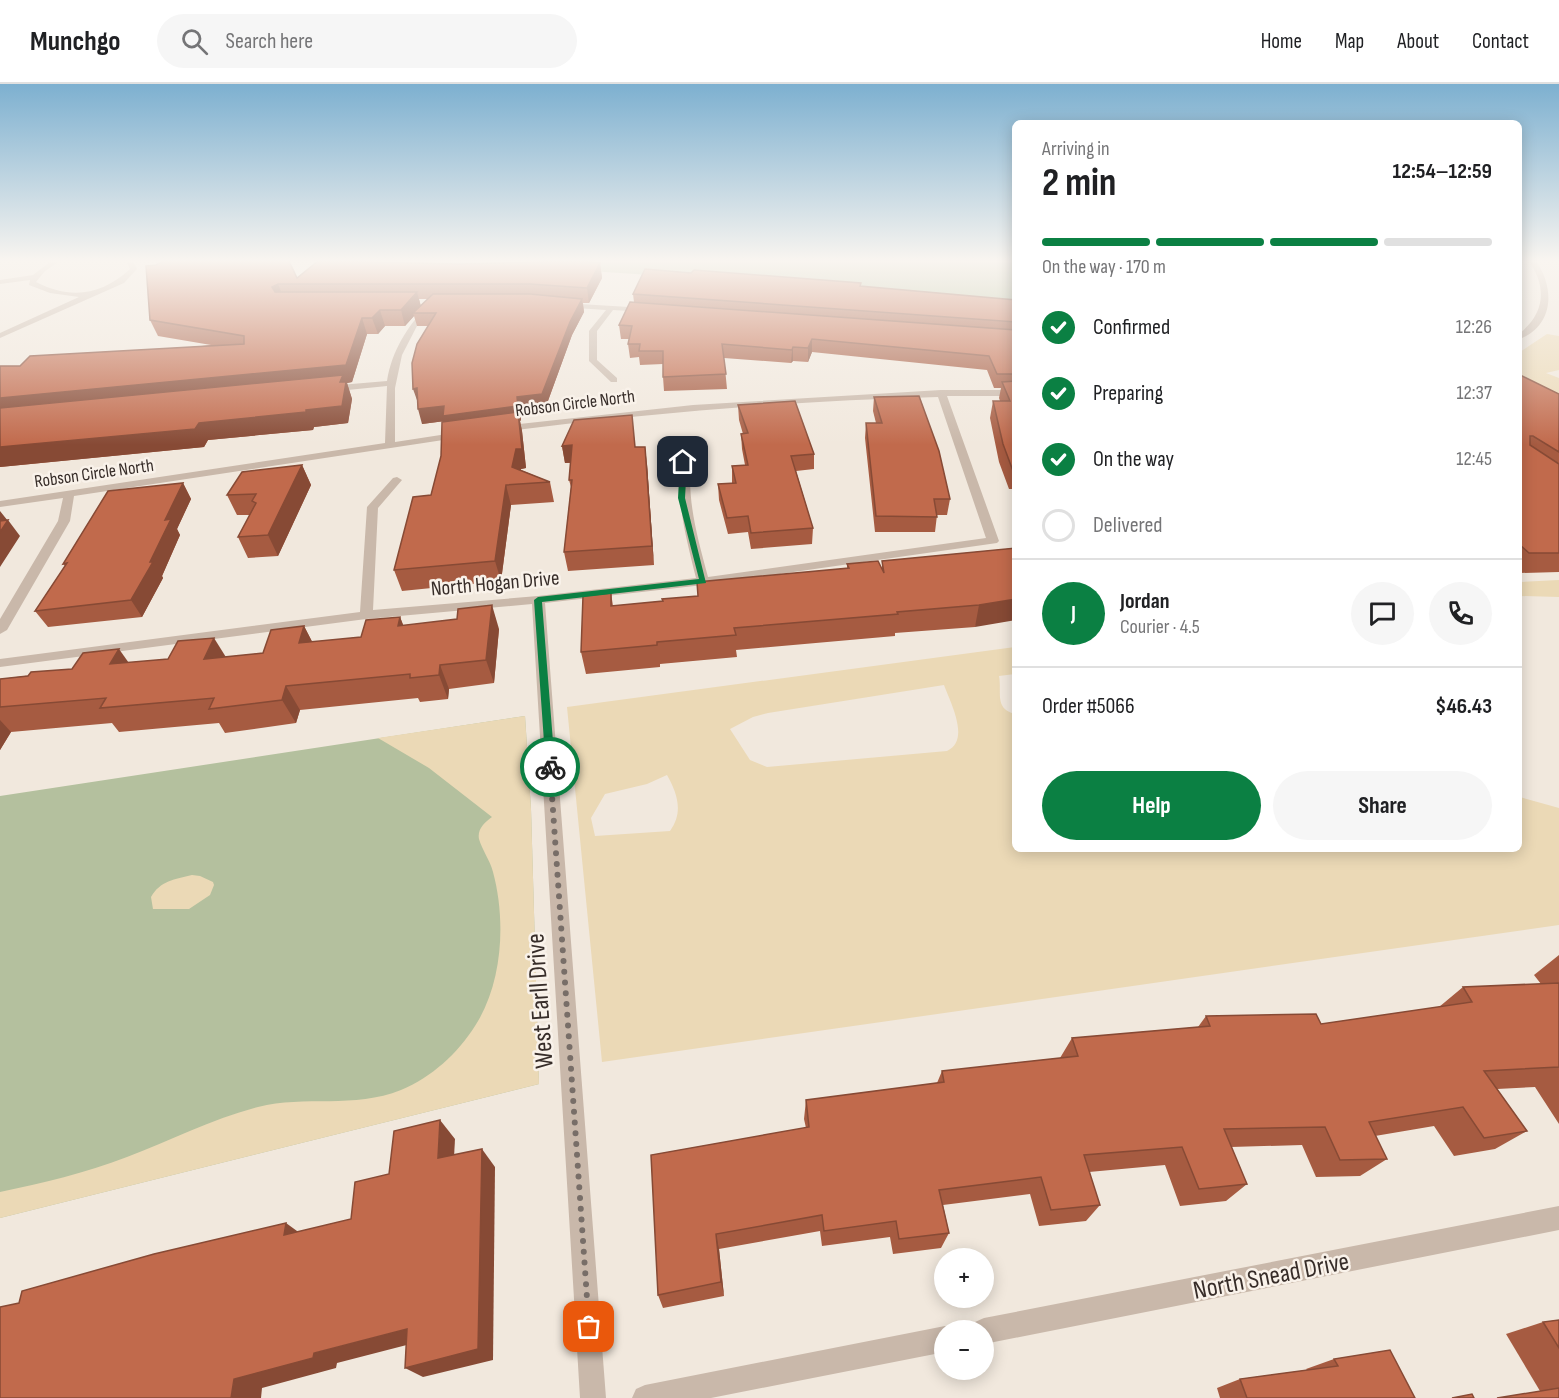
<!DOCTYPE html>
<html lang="en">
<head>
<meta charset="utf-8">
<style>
  :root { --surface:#fff; --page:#f6f6f6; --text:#202124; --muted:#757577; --line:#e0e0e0; --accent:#0b8043 }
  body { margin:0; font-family:"Sofia Sans Condensed",sans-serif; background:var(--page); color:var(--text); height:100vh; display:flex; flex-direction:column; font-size:22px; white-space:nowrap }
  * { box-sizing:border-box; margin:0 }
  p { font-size:20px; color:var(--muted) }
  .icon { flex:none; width:33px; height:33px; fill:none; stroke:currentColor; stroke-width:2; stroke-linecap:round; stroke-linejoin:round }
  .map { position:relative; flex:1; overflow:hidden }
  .side { position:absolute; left:1012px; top:36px; width:510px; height:732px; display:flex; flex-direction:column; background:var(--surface); border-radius:9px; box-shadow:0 3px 15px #0003 }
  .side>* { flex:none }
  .tools { position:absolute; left:934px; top:1164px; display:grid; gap:12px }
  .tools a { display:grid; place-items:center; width:60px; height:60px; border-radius:50%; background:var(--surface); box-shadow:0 3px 15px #0003; font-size:30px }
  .pin { position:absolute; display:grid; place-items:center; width:51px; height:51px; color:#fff; margin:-26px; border-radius:12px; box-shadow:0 3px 9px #0006 }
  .courier { position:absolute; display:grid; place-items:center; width:60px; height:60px; margin:-30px; border:4px solid #0b8043; border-radius:50%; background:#fff; color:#222; box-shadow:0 2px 8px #0007 }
  .overview em { font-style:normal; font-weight:700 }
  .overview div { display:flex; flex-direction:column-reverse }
  .overview { display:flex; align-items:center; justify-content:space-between; height:102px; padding:0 30px }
  h1 { font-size:39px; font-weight:700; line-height:45px }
  .bar { display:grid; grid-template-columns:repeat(4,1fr); gap:9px 6px; align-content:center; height:72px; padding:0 30px }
  .bar i { height:8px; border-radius:4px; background:var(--line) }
  .bar .current { background:var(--accent) }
  .bar p { grid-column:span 4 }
  .line { display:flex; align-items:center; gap:15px; padding:0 30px; border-top:2px solid var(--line) }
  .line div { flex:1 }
  .round { display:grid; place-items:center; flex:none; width:63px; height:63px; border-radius:32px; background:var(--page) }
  ol { padding:0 30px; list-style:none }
  li { display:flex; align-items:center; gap:18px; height:66px }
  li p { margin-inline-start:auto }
  li .icon { padding:6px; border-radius:50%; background:var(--accent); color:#fff; stroke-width:4 }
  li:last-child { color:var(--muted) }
  li i { width:33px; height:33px; border:3px solid var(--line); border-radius:50% }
  .primary-button { display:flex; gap:12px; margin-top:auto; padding:12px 30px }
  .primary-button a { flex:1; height:69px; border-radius:36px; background:var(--accent); color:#fff; font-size:24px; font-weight:700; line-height:69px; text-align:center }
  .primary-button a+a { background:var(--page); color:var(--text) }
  header { display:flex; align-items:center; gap:36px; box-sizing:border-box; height:84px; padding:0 30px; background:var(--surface); border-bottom:2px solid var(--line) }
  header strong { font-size:28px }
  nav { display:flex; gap:33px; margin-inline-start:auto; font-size:21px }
  .search { width:420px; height:54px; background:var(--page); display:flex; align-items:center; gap:15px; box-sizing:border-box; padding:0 21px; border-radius:33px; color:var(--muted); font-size:22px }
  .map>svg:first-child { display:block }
</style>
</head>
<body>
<header>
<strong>Munchgo</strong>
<div class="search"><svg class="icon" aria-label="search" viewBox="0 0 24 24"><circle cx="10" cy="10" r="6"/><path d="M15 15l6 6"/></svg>Search here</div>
<nav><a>Home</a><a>Map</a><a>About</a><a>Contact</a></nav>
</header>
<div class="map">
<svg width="1559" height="1314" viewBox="0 0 1559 1314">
  <rect width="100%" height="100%" fill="#f1e8dd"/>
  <g fill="#b4c09e">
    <path d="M327 177H1015V216L546 184Z"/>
    <path d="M525 632 531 725 539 1000 0 1134V712Z"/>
  </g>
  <g fill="#ebd9b6" fill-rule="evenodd">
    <path d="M1547 250 1559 252V286L1546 289 1559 294V320L1520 299V268Z"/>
    <path d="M1559 496V513L1520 512V498Z"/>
    <path d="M1015 563V590L999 592C1002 608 994 625 1015 630L1016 765H1520V713L1559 724V841L602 978 567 623ZM944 601C950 618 971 656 947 667L767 683 750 676 730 645 753 633 768 629ZM667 691C677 709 684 728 670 747L595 752 591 734 605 710 647 700Z"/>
    <path d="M525 632 531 725 539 1000 0 1134V1108C43 1099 85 1089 127 1073 170 1057 212 1035 258 1023 305 1011 354 1025 401 1006 432 993 457 970 475 942 503 899 506 836 493 788 490 776 482 766 479 755 477 745 485 738 492 733L429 684 378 654Z"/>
    <path d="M192 791 200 792 213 798 214 801 210 811 189 825H153L151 813C160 797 175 795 192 791Z"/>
  </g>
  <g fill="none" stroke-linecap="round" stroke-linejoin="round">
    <g fill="#c9b8aa" fill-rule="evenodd">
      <path d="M51 177H60L45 187 36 198C71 216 102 211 130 185L126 177H133L137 185 124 199 0 254V249L79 213 50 209 29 201 30 196 0 200V196L33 191Z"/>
      <path d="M1529 177H1536C1555 204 1554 241 1520 255V249C1545 229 1547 203 1529 177Z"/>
      <path d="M564 219 645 224 649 226 645 228 613 226 597 247V276L617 294V298H611L589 277V247L606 226 561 223 560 221Z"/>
      <path d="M427 221 434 223 418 240 402 271 395 304V358L460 348 463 349V353L74 412 70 437 7 546 0 550V535L58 437 63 414 0 423V417L385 359 387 302 328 308 323 305 328 302 387 297C392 266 407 244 427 221Z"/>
      <path d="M941 306H1016V312H947L999 457 997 459 703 501 545 519 606 1314H580L532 520 366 535 0 583V575L360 528 367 423 393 394 397 393 402 396 378 424 373 526 538 512 696 494C684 445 673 407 684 356L689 353 694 356C684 407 695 444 708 493L986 454 938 313C791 317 646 329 501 348L496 345 501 342 693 321Z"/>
      <path d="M1559 1122V1146L984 1260V1246H972L975 1238 984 1234Z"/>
      <path d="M945 1242 954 1246H945V1268L711 1314H632L636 1305 645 1301Z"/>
    </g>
  </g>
  <g fill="#a65b41" fill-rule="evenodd">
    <path d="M600 179 602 194 589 219H583L584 228 572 251 545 325 520 327 521 336 520 337 522 347 526 384 521 385V386L550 398 554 418 511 421 501 497 402 507 394 486 431 411 441 372 445 338V337L422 340 428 242H417L414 232 405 242H385L378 250H367L352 298 347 299 352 315 348 339 314 343 313 346 208 356 204 363 0 383V282H20L211 261 158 252 150 236 297 194 459 180ZM419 215H429L421 222Z"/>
    <path d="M861 202 1016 216V405H1009L999 378 990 334 993 317H1000L999 314 1001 304H994L987 286 812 268 808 278 793 277 791 279 724 274 727 305 664 307 663 293V280L640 281 639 273 630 274 628 260 629 255H621L619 241 634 218 633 210Z"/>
    <path d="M1520 291 1559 310V488L1520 489Z"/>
    <path d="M874 313 950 415 947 431H937L935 448H875L865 354 866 339H876L873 327Z"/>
    <path d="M738 321 814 370V385L796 387 813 444 812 460 751 465 748 448 728 450 719 416 718 400 732 399V382L745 381 742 365 741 350H743L739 336Z"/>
    <path d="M562 362 636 363 647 380 654 481 568 487 564 468 571 403 569 396 571 379H565Z"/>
    <path d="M302 381 311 401 278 472 248 474 238 453 250 431H237L227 411Z"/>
    <path d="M183 399 191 415 177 445 180 451 162 492 163 494 142 533 48 543 35 527 65 482 63 480Z"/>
    <path d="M1016 464 975 543 895 549V552L736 566 737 573 660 580V583L586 590 581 568 611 509 613 522 663 517 698 512 847 484V480L882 484V477Z"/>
    <path d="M400 533 403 541 499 545 494 599 449 605 448 615 420 618 418 614 300 626 296 639 225 649 219 639 119 648 112 639 11 648 0 666V595L129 579 226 573 263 569 304 542 312 558 361 553Z"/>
    <path d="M1559 871V1040L1535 1003 1497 1005 1527 1047 1495 1065 1454 1072 1434 1042 1375 1052 1387 1075 1360 1092 1316 1093 1302 1061 1231 1063 1247 1100 1226 1117 1180 1122 1165 1081 1089 1088 1100 1121 1086 1137 1039 1142 1030 1110 943 1121 949 1149 941 1164 893 1170 890 1153 822 1162 820 1147 719 1165 724 1212 663 1224 658 1211 806 1044 804 1035 806 1016 937 999 942 987 1060 974 1072 954 1198 943 1206 932 1321 940 1439 923 1463 903 1541 900 1534 891Z"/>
    <path d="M1559 1236V1314L1540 1307 1506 1250 1543 1238Z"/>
    <path d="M1334 1275 1415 1314H1220L1217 1304 1240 1295 1307 1286 1306 1285Z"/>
  </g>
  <g fill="#874a35">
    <path d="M600 179 602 194 589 219 587 204Z"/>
    <path d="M278 200 284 215 278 218 272 203Z"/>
    <path d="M417 208 421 223 413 229 414 232 405 242 401 226Z"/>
    <path d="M582 215 584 228 572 251 545 325 520 327 521 336 520 337 522 347 526 384 521 385 517 400 448 347 445 337 422 340 418 325 517 313 570 238Z"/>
    <path d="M380 226 385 242 378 250 372 234Z"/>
    <path d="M362 234 367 250 352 298 347 299 352 315 348 339 314 343 313 346 208 356 204 363 0 383V314Z"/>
    <path d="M812 255V268L808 278V264Z"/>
    <path d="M793 263V277L791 279 792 266Z"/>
    <path d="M417 304 418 319 413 305Z"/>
    <path d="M572 361 575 378 565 379 562 362Z"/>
    <path d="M645 363 647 380 654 481 652 462Z"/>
    <path d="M302 381 311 401 278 472 268 451Z"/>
    <path d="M183 399 191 415 177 445 180 451 162 492 163 494 142 533 131 516 150 478 165 436Z"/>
    <path d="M506 401 511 421 501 497 495 477Z"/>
    <path d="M0 427 8 437V436L20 452 0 483Z"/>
    <path d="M1016 515V536L975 543 979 521Z"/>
    <path d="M492 521 499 545 494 599 486 576Z"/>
    <path d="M400 533 409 556 398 542Z"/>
    <path d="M304 542 316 565 299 559Z"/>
    <path d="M214 554 229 578 204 575Z"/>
    <path d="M119 565 136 589 110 580Z"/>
    <path d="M440 581 449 605 448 615 439 591Z"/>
    <path d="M286 602 300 626 296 639 282 616Z"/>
    <path d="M0 636 11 648 0 666Z"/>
    <path d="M440 1036 455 1055 453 1092 438 1074Z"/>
    <path d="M482 1065 495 1083 493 1276 423 1293 405 1284Z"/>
    <path d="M286 1139 308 1155 284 1151Z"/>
    <path d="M716 1150 719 1165 724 1212 721 1198Z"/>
    <path d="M407 1245 426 1256 337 1279 336 1284 262 1304 261 1314H231L234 1295 314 1269Z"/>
  </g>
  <g fill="#c16a4c" stroke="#874a35" stroke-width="1.5">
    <path d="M163 177H289L297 194 318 177 459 180 577 177 600 179 587 204 530 200H278L272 203 275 208H417L401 226H380L372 234H362L346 281 0 314V282H20L30 272 244 260V252L150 236 146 182 156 181Z"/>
    <path d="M645 185 691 189 694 186 861 199 860 202 1016 216V238L633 210Z"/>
    <path d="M433 210H530L582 215 570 238 542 310 517 313 518 322 443 332 444 322 418 325 417 304 413 305 412 279 417 260 436 229H413Z"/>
    <path d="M630 218 1016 246V290H997L989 272 812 255 808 264 793 263 792 266 722 260 726 290 663 293V267H639L640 260H628L632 242 619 241Z"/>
    <path d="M343 291 340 298H346L342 322 306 326V328L199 339 195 345 0 363V324Z"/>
    <path d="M1520 291 1559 310V368L1533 352H1530V361L1559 380V469H1529L1520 461Z"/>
    <path d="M1016 297V387H1013L1003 360 993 317H1010L1002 298Z"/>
    <path d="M919 312 939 367 950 415H934L937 433 876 432 866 339H882L874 313Z"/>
    <path d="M795 317 814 370 791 372 813 444 751 449 748 432 727 434 718 400 736 399 732 382 748 381 741 350 748 349 738 321Z"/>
    <path d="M518 328 522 365H516L512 383 550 398 506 401 495 477 394 486 413 413 431 411 441 372 442 338Z"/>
    <path d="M632 331 635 363H645L652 462 564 468 572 396H569L572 361 562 362 574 336Z"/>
    <path d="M302 381 268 451 238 453 256 419 252 417 256 410 227 411 242 388Z"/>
    <path d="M183 399 165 436 171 435 150 478H153L131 516 35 527 67 479 63 480 108 407Z"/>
    <path d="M8 436 0 448V437Z"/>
    <path d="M1016 464V515L979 521 897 528 898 530 734 544 736 551 657 558V561L581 568 583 512 611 509V522L663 517 662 515 698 512 697 498 849 484 847 480 878 477 884 489 882 477Z"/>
    <path d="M492 521 486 576 440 581 439 591 410 594V590L286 602 282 616 209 625 214 614 100 624 106 614 0 623V595L28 592 31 588 72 585 83 569 119 565 110 580 168 575 178 557 214 554 204 575 263 569 271 546 304 542 299 559 361 553 366 536 400 533 398 542 457 535 458 525Z"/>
    <path d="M1559 899V983L1484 987 1527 1047 1484 1054 1463 1023 1369 1038 1387 1075 1340 1076 1325 1043 1224 1045 1247 1100 1199 1105 1182 1063 1084 1071 1100 1121 1051 1126 1041 1093 939 1106 949 1149 899 1155 896 1137 824 1147 822 1131 716 1150 721 1198 658 1211 651 1071 809 1043 806 1016 944 998 942 987 1078 972 1072 954 1210 942 1206 932 1316 930 1321 940 1472 918 1463 903Z"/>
    <path d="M440 1036 438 1074 482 1065 478 1265 405 1284 407 1245 314 1269 313 1274 234 1295 231 1314H0V1223L19 1219 22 1207 154 1170 286 1139 284 1151 351 1135 355 1098 389 1090 394 1047Z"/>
    <path d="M1559 1236V1264L1543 1238Z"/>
    <path d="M1390 1266 1415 1314H1247L1240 1295 1338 1282 1334 1275Z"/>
    <path d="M1559 1304V1314H1497Z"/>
    <path d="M1472 1310 1474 1314H1452Z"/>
  </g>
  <linearGradient id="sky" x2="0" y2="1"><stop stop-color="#7db0d0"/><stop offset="0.49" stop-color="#f9f5f0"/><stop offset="1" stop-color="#f9f5f0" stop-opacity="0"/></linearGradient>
  <rect width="1559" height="361" fill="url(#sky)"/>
  <path fill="#0b8043" d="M683 376 687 378 685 414 706 499 542 518 555 683 550 687 546 686 534 516 538 513 699 495 678 414 680 378Z"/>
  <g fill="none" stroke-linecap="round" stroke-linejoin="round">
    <path stroke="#786e68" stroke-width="6" stroke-dasharray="0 10.8" d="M550 683 589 1243"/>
  </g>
  <g text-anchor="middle" stroke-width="5" stroke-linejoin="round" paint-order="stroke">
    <g font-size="18" fill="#372d29" stroke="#f9f2ea">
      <text transform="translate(575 319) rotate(-7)" y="6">Robson Circle North</text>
      <text transform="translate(94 389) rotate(-8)" y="6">Robson Circle North</text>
    </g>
    <g font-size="21" fill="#372d29" stroke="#f9f2ea">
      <text transform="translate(495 499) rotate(-5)" y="7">North Hogan Drive</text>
    </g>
    <g font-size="26" fill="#372d29" stroke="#f9f2ea">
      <text transform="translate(539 917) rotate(-94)" y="9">West Earll Drive</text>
      <text transform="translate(1271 1191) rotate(-11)" y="9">North Snead Drive</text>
    </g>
  </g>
</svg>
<div class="tools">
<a>+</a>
<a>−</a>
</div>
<div class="pin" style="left:589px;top:1243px;background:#ea580c"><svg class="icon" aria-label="bag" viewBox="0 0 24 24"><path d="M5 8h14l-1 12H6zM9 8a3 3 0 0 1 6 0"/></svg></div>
<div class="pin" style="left:683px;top:378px;background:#1f2937"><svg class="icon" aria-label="home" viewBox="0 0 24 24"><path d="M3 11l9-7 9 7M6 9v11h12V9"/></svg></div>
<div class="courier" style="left:550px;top:683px"><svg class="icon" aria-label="bike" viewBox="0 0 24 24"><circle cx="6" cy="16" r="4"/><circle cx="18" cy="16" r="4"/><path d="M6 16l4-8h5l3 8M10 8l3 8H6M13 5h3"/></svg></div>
<section class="side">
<div class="overview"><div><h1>2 min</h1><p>Arriving in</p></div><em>12:54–12:59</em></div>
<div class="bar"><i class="current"></i><i class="current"></i><i class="current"></i><i></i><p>On the way · 170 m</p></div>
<ol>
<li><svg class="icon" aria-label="check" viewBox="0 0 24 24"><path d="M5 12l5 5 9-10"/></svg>Confirmed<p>12:26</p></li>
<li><svg class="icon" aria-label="check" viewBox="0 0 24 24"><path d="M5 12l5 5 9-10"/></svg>Preparing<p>12:37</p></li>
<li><svg class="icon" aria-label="check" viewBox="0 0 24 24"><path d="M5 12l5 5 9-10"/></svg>On the way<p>12:45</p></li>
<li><i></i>Delivered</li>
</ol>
<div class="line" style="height:108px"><b class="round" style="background:var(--accent);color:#fff">J</b><div><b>Jordan</b><p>Courier · 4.5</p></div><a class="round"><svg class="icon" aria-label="chat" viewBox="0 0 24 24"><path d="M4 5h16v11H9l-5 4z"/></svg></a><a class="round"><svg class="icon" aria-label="phone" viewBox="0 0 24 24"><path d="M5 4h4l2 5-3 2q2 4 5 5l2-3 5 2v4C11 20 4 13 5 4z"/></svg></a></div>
<div class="line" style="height:78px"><div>Order #5066</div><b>$46.43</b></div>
<div class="primary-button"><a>Help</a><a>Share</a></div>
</section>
</div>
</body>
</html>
